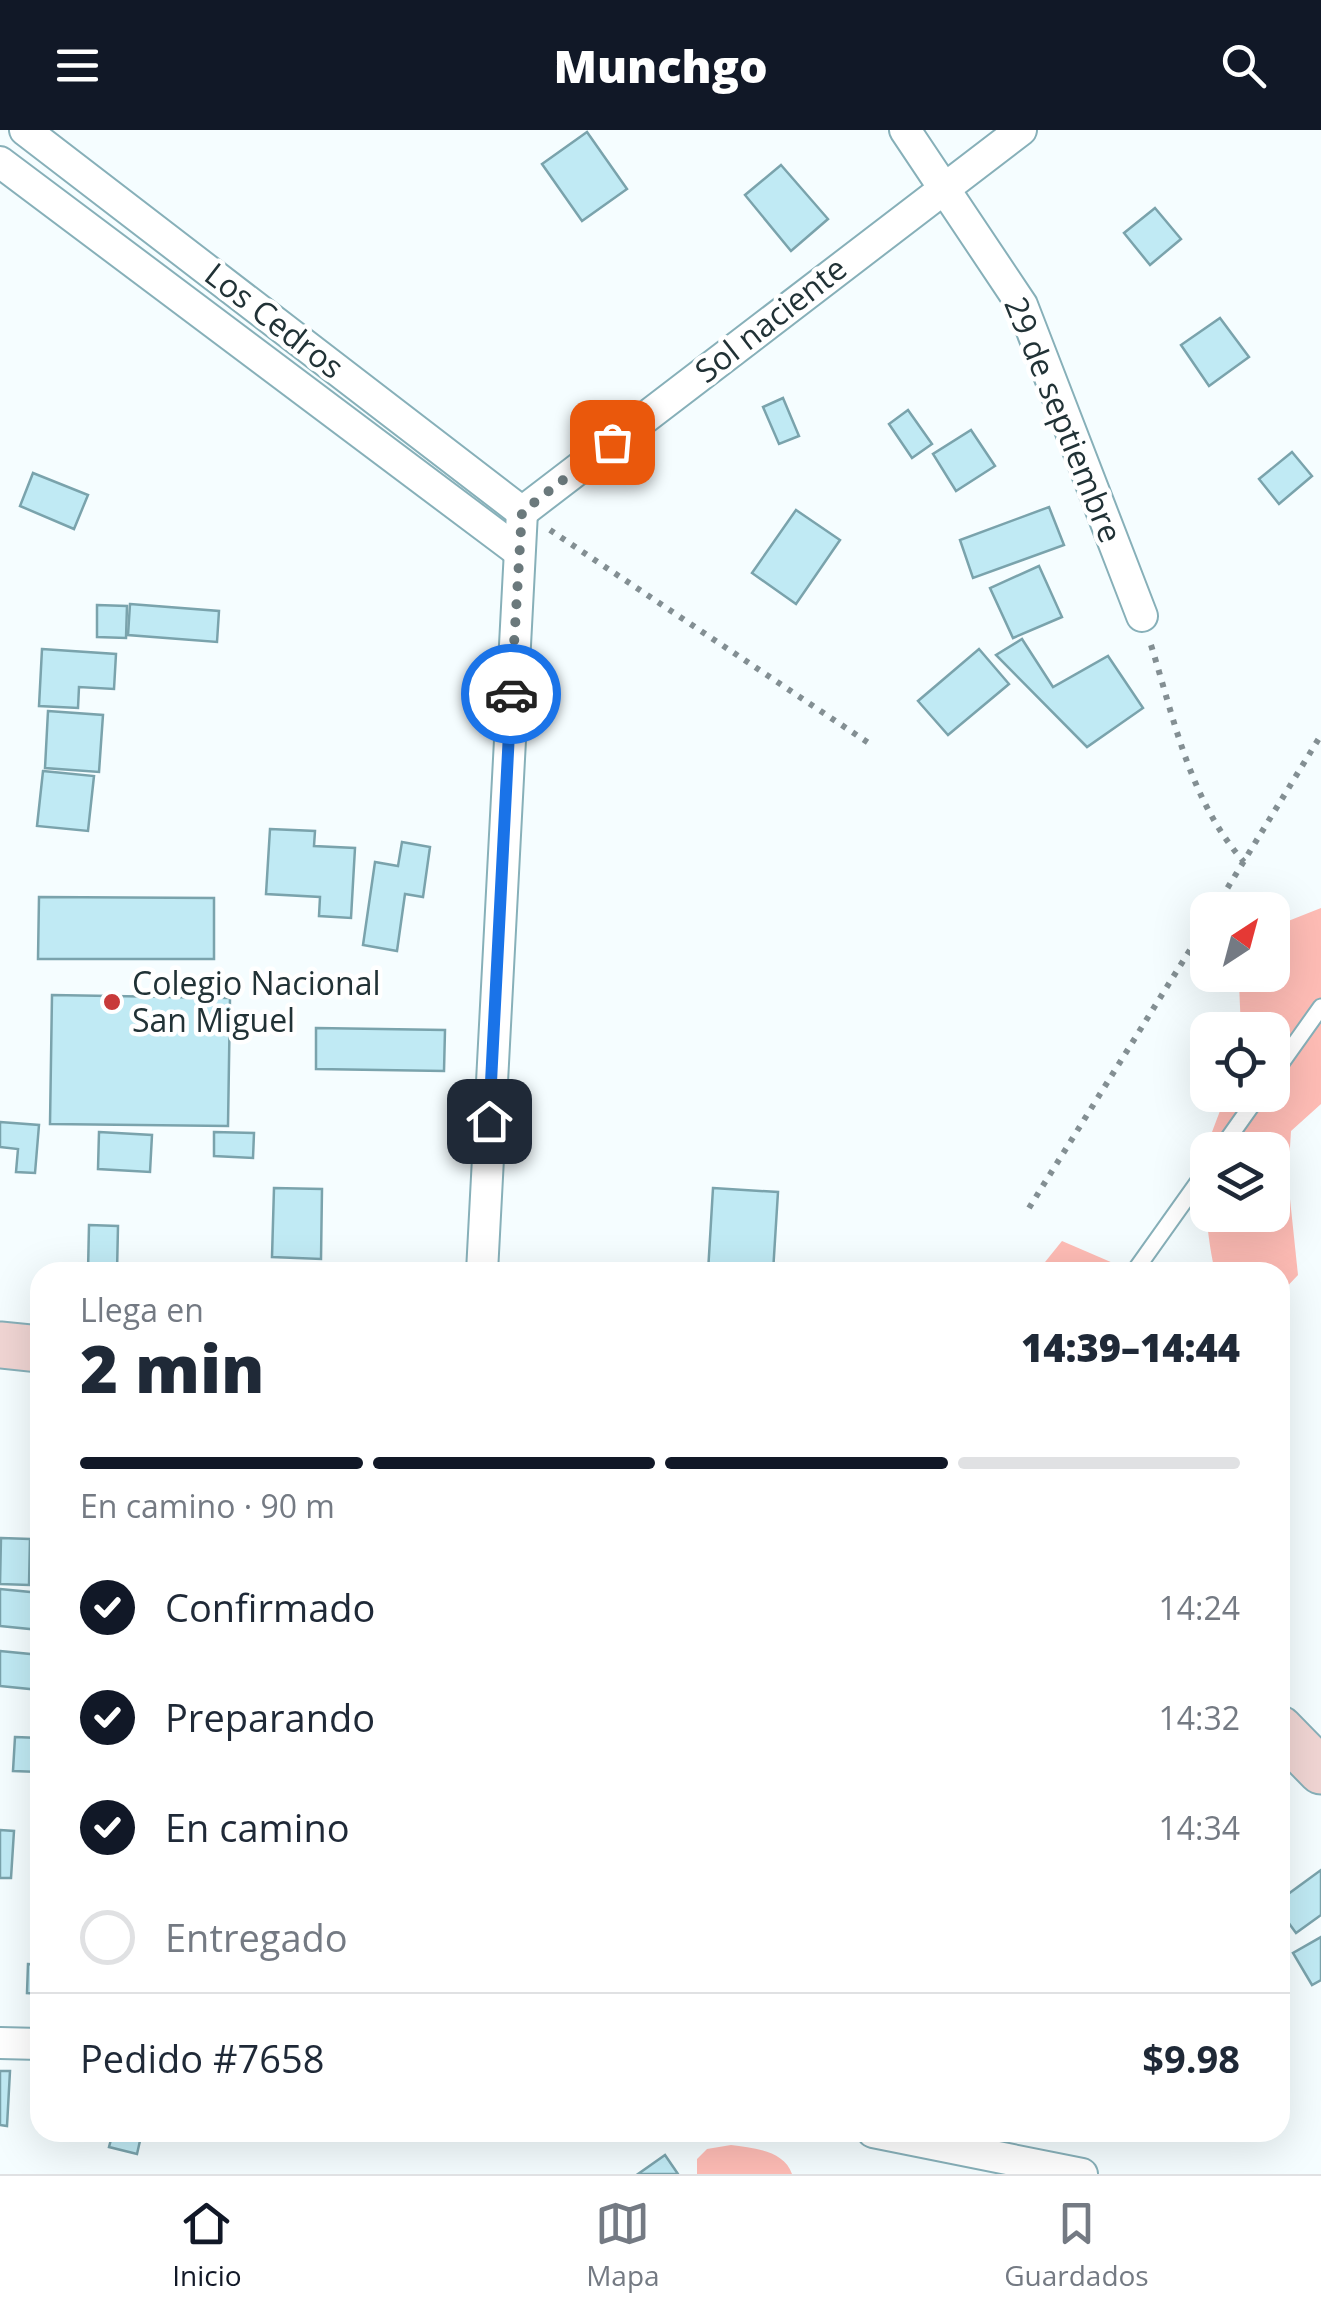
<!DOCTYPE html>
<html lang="es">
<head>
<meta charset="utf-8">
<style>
  :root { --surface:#fff; --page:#f2f2f3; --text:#1f2937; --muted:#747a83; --line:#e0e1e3; --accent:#111827 }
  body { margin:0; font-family:"Open Sans",sans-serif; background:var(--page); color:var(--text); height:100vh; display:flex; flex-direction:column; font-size:38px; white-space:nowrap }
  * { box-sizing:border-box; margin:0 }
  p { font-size:32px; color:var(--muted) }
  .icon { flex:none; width:55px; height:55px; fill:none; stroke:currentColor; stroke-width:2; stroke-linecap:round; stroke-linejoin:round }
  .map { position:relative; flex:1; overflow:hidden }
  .drawer { position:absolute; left:30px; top:1132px; width:1260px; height:880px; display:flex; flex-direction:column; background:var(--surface); border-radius:30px; box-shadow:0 10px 40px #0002 }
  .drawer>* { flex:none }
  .needle { width:65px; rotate:36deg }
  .fabs { position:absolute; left:1190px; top:762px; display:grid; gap:20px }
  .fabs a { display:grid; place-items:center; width:100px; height:100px; border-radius:20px; background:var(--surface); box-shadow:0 10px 40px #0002; font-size:50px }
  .pin { position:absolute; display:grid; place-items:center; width:85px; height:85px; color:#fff; margin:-42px; border-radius:20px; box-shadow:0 5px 15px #0006 }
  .courier { position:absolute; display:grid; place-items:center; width:100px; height:100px; margin:-50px; border:8px solid #1a73e8; border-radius:50%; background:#fff; color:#222; box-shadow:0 2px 12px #0007 }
  .head em { font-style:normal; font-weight:800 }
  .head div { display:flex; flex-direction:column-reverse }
  .head { display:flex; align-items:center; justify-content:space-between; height:170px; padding:0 50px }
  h1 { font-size:65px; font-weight:800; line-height:75px }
  .bar { display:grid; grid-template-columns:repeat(4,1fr); gap:15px 10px; align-content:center; height:120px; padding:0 50px }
  .bar i { height:12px; border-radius:8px; background:var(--line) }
  .bar .current { background:var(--accent) }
  .bar p { grid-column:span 4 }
  .line { display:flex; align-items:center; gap:25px; padding:0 50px; border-top:2px solid var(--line) }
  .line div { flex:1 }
  ol { padding:0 50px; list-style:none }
  li { display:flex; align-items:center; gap:30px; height:110px }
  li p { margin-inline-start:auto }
  li .icon { padding:10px; border-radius:50%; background:var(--accent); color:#fff; stroke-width:4 }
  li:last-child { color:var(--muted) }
  li i { width:55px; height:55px; border:5px solid var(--line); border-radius:50% }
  header { display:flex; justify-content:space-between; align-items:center; height:130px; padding:0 50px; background:var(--accent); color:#fff; font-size:45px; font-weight:800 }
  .menu { display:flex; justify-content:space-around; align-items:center; height:140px; border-top:2px solid var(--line); background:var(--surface); font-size:28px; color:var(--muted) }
  .menu a { display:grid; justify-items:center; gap:5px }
  .menu .current { color:var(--accent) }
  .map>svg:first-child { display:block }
</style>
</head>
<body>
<header><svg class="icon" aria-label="menu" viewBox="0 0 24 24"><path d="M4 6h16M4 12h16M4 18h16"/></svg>Munchgo<svg class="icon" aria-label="search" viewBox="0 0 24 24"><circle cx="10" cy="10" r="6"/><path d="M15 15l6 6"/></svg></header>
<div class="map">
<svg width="1321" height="2044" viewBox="0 0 1321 2044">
  <rect width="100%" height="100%" fill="#f5fdff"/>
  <g fill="#febcb5">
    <path d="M1321 778V974L1291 1001 1288 1050 1298 1145 1280 1164V1142H1215C1208 1110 1204 1077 1207 1043L1208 1085H1272V1020H1210L1212 1002 1226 965H1272V900H1241L1239 853 1242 845H1272L1273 797Z"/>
    <path d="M1062 1111 1134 1142H1037Z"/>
    <path d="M731 2015C753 2018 784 2020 792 2044H697V2029L707 2019Z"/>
  </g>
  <g fill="#c0eaf4" stroke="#7aa3ac" stroke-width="2.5">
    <path d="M587 2 627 59 582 91 542 34Z"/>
    <path d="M781 35 828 89 791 121 745 65Z"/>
    <path d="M1155 78 1181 109 1150 135 1124 103Z"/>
    <path d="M1220 188 1249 227 1209 256 1181 215Z"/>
    <path d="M783 268 799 306 779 314 763 277Z"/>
    <path d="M908 280 932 314 912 328 889 294Z"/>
    <path d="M971 300 995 336 956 361 933 324Z"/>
    <path d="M1292 322 1312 346 1279 374 1259 349Z"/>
    <path d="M33 343 88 365 74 399 20 376Z"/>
    <path d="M1049 377 1064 415 973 448 960 410Z"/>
    <path d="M796 380 840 410 796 474 752 443Z"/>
    <path d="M1039 436 1062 487 1013 508 990 458Z"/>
    <path d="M130 474 219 481 217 512 128 505Z"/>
    <path d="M97 475 127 476 126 508 97 507Z"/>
    <path d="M1022 509 1053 557 1108 526 1143 578 1087 617 996 525Z"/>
    <path d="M42 519 116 524 114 559 79 557 78 578 39 576Z"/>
    <path d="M979 519 1009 554 948 605 918 571Z"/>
    <path d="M48 581 103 585 99 642 45 638Z"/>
    <path d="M43 641 94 646 88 701 37 696Z"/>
    <path d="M270 699 315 701 314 716 355 718 351 788 319 786 320 767 266 764Z"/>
    <path d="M402 712 430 717 423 767 405 764 397 821 363 815 375 732 398 736Z"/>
    <path d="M39 767 214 768V829H38Z"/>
    <path d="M52 865 230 868 228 996 50 994Z"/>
    <path d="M316 898 445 900 444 941 316 939Z"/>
    <path d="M0 992 39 995 35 1043 16 1042 18 1019 0 1017Z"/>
    <path d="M99 1002 152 1005 150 1042 98 1039Z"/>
    <path d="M214 1002 254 1003 253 1028 214 1026Z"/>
    <path d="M274 1058 322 1059 321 1129 272 1127Z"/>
    <path d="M713 1058 778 1062 773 1142H708Z"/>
    <path d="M89 1095 118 1096 117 1142H88Z"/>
    <path d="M1 1408 30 1409 29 1455 0 1454Z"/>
    <path d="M0 1459 40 1463V1500L0 1496Z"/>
    <path d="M0 1521 40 1525V1560L0 1556Z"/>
    <path d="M15 1607 40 1608V1642L13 1641Z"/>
    <path d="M0 1700 14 1701 11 1748H0Z"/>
    <path d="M1321 1740V1785L1296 1803 1280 1781V1770Z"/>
    <path d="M1321 1807V1850L1312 1855 1293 1823Z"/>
    <path d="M28 1834 40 1835V1864L27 1863Z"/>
    <path d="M0 1941H10L7 1996 0 1995Z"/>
    <path d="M113 2002H142L137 2024 109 2017Z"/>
    <path d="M665 2025 678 2044H638Z"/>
  </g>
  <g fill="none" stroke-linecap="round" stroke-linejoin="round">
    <defs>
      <g id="lane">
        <path d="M1272 946 1321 877"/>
        <path d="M1220 1020 1259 965"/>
        <path d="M1134 1142 1208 1038"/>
      </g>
      <g id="street">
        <path d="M25 0 522 382"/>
        <path d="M905 0 1022 175 1142 486"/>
        <path d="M0 32 518 421"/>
        <path d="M522 382 1021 0"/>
        <path d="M482 1142 522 382"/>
        <path d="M0 1913 40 1914"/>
        <path d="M873 2002 1082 2044"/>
      </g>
      <g id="secondary">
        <path d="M0 1215 40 1219"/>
        <path d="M1280 1599 1321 1641"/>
      </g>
    </defs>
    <use href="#lane" stroke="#87b0b9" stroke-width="19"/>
    <use href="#street" stroke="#87b0b9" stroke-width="34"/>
    <use href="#secondary" stroke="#87b0b9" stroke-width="49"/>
    <g stroke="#838f93" stroke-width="6" stroke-dasharray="5 8" stroke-linecap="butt">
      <path d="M550 400 873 616"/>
      <path d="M1151 515C1175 592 1190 671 1244 732"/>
      <path d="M1214 780 1321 605"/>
      <path d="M1029 1078 1208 791"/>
    </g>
    <use href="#lane" stroke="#fff" stroke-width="15"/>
    <use href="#street" stroke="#fff" stroke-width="30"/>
    <use href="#secondary" stroke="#f0d5d3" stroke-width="45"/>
  </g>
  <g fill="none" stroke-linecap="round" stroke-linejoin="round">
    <path stroke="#6b797c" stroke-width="10" stroke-dasharray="0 18" d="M511 564 522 382 612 312"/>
    <path stroke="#1a73e8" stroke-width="12" d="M489 991 511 564"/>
  </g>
  <circle fill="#c83a3a" stroke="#fff" stroke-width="4" cx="112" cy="872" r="10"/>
  <g text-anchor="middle" stroke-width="9" stroke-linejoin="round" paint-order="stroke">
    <g font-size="32" fill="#213236" stroke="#fff">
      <text transform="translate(771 190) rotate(-38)" y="11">Sol naciente</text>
      <text transform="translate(274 191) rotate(38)" y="11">Los Cedros</text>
      <text transform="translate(1063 290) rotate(68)" y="11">29 de septiembre</text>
    </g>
    <g font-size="32" fill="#213236" stroke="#fff" text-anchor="start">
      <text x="132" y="865">Colegio Nacional<tspan x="132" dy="37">San Miguel</tspan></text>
    </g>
  </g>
</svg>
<div class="fabs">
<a><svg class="needle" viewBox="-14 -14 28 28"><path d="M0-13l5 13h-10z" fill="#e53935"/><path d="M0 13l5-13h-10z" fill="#747a83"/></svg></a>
<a><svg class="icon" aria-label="locate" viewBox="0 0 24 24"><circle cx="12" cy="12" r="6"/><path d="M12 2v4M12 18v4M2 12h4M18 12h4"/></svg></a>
<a><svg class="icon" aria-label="layers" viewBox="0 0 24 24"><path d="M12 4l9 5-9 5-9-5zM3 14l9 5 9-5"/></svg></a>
</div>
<div class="pin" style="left:612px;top:312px;background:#ea580c"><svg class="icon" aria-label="bag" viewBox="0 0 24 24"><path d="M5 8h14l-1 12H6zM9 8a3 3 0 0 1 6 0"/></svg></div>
<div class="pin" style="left:489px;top:991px;background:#1f2937"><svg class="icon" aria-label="home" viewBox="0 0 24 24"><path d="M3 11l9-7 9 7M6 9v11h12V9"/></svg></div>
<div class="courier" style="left:511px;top:564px"><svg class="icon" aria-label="car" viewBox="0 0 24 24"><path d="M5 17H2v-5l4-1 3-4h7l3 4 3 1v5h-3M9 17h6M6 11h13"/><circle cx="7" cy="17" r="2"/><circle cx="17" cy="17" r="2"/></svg></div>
<section class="drawer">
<div class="head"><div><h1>2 min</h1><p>Llega en</p></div><em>14:39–14:44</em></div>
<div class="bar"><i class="current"></i><i class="current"></i><i class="current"></i><i></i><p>En camino · 90 m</p></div>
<ol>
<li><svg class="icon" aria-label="check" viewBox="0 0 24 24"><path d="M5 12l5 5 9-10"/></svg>Confirmado<p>14:24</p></li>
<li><svg class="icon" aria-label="check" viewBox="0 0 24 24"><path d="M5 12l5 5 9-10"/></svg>Preparando<p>14:32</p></li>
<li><svg class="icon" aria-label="check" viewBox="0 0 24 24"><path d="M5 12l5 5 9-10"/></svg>En camino<p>14:34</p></li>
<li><i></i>Entregado</li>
</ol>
<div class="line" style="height:130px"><div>Pedido #7658</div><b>$9.98</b></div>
</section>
</div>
<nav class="menu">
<a class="current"><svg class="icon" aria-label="home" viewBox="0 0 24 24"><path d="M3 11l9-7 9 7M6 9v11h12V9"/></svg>Inicio</a>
<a><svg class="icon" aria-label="map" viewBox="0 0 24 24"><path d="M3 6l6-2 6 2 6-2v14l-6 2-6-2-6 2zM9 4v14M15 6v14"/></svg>Mapa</a>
<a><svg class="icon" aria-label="saved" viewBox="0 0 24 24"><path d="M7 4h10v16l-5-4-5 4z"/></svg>Guardados</a>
</nav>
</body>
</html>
